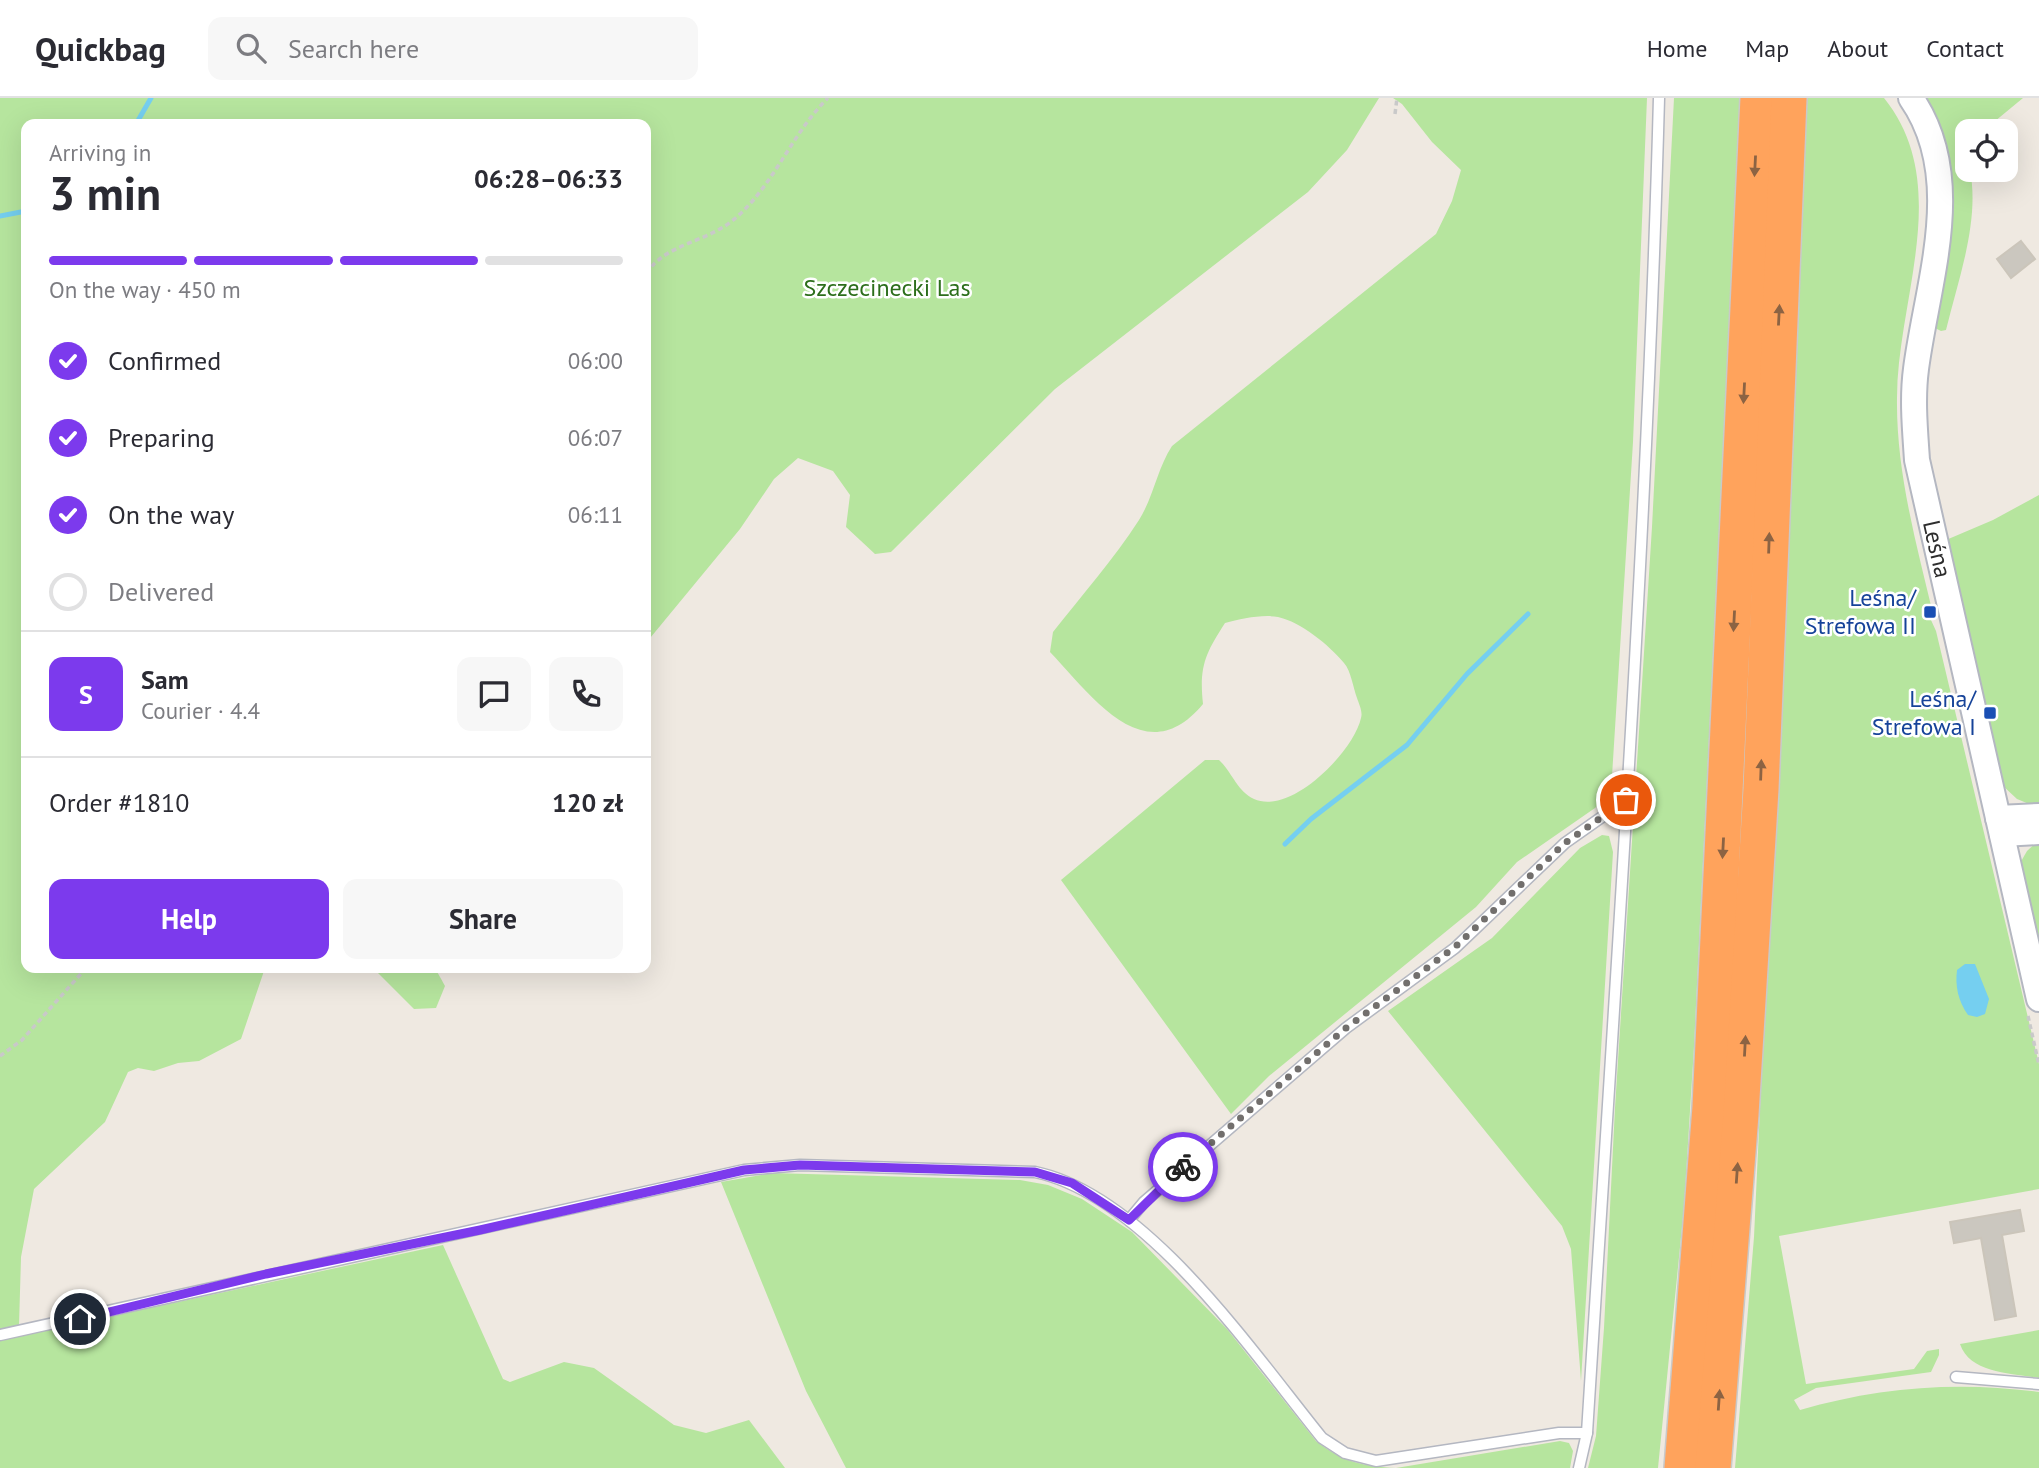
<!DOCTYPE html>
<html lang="en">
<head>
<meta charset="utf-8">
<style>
  :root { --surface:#fff; --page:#f7f7f7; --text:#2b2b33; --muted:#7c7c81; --line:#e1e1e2; --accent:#7c3aed }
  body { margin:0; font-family:"PT Sans",sans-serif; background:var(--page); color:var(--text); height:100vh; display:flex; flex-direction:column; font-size:26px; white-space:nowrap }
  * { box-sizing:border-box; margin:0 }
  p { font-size:23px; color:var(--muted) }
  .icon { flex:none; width:38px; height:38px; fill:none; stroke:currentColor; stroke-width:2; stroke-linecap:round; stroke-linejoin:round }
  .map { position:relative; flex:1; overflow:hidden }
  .sheet { position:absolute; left:21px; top:21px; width:630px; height:854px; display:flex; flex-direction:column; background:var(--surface); border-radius:14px; box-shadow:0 7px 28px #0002 }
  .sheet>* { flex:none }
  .fabs { position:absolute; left:1955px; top:21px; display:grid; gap:14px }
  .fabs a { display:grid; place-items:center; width:63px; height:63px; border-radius:14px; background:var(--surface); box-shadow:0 7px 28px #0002; font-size:35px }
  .pin { position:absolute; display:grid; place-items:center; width:60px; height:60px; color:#fff; margin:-30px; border:4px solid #fff; border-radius:50%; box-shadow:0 2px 7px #0007 }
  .courier { position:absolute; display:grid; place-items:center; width:70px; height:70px; margin:-35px; border:5px solid #7c3aed; border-radius:50%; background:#fff; color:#222; box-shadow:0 2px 9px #0007 }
  .head em { font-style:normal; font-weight:700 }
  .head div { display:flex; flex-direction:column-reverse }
  .head { display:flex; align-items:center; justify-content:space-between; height:119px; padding:0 28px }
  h1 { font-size:46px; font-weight:700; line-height:52px }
  .bar { display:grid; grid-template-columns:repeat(4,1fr); gap:10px 7px; align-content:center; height:84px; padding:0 28px }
  .bar i { height:9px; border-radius:5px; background:var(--line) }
  .bar .current { background:var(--accent) }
  .bar p { grid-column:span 4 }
  .line { display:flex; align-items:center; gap:18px; padding:0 28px; border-top:2px solid var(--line) }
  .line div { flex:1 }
  .round { display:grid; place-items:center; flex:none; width:74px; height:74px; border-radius:14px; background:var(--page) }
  ol { padding:0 28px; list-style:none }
  li { display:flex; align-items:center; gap:21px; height:77px }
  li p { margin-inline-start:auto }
  li .icon { padding:7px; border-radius:50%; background:var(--accent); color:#fff; stroke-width:4 }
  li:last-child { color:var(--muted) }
  li i { width:38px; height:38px; border:4px solid var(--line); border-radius:50% }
  .cta { display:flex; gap:14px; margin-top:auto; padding:14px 28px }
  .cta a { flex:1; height:80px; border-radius:14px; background:var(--accent); color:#fff; font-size:28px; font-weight:700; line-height:80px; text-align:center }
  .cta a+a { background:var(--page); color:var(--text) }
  header { display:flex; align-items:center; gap:42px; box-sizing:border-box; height:98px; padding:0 35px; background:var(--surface); border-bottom:2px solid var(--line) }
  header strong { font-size:33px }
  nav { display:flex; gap:38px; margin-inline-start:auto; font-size:24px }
  .search { width:490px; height:63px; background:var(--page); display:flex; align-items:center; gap:18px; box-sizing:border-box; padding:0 24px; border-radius:14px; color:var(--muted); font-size:26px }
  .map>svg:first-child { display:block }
</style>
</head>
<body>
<header>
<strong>Quickbag</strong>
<div class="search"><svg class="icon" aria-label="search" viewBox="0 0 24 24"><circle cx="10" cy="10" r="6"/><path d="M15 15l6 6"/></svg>Search here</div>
<nav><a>Home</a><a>Map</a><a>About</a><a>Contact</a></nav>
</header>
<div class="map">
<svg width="2039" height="1370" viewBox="0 0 2039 1370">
  <rect width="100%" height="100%" fill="#efe9e1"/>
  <g fill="#b6e59e">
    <path d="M0 0H1379L1347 52 1308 94 1055 291 891 454 875 456 846 429 850 397 833 373 798 360 774 381 740 431 646 545V26H26V870H265L241 941 199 963 178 965 154 973 138 970 128 974 105 1024 34 1091 21 1159 19 1228 15 1239 443 1147 503 1281 510 1284 564 1264 594 1270 674 1327 706 1335 749 1322 785 1370H0Z"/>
    <path d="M1393 0H1647L1633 344 1611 694 1595 710 1517 764 1476 809 1269 978 1231 1016 1061 782 1205 662H1219C1232 674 1237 693 1254 701 1291 718 1354 653 1361 620 1363 614 1359 606 1357 600 1353 589 1351 573 1344 565 1329 547 1301 524 1278 519 1262 516 1241 521 1225 525 1205 556 1199 569 1203 606 1145 676 1092 598 1050 554L1053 534C1082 497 1114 461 1139 422 1154 398 1157 371 1172 348L1436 136 1452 103 1461 72 1432 44 1402 6Z"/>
    <path d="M1674 0H1740L1694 949 1684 1109 1658 1370H1588L1596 1338 1604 1230 1615 1010 1652 429Z"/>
    <path d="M1807 0H1884C1954 87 1897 201 1897 300 1896 375 1917 448 1934 520L1931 522 1936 533 2039 966V1091L1779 1138 1806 1286 1914 1271 1927 1253 1939 1251V1257L1931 1274 1816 1290 1794 1302 1800 1312C1878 1289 1959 1283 2039 1294V1370H1735L1754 1139Z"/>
    <path d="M1924 0H2023L1983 33H1967V72H1970C1980 124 1958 182 1946 232L1941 233 1933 229 1950 129Z"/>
    <path d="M2039 397V710L2017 701 2002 687 1946 442 1993 422Z"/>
    <path d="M1602 737 1609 738 1613 754 1581 1283 1571 1151 1562 1128 1388 913 1492 840 1580 750Z"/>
    <path d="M2039 742V860L2019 767 2027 753Z"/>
    <path d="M373 870H435L445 888 436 910 414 911Z"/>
    <path d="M772 1075 1020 1082 1048 1087 1082 1101 1132 1134 1227 1231 1316 1343C1341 1363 1364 1369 1396 1370L1560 1343 1569 1345 1573 1353 1570 1370H846L806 1293 721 1084Z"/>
    <path d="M2039 1232V1280C2012 1275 1970 1276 1960 1246Z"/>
  </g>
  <path fill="#75cff0" d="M1965 866H1975L1989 901 1985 916 1977 919 1968 917C1958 903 1955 888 1957 872Z"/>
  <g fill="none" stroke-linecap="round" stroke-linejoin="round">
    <g stroke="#75cff0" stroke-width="5">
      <path d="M136 26 151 0"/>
      <path d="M0 118 26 113"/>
      <path d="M1285 746 1311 721 1407 647 1467 576 1528 516"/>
    </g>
  </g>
  <g fill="#cbc7bf" stroke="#cbc5ba" stroke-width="2">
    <path d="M2021 143 2035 161 2011 180 1997 161Z"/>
    <path d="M2020 1112 2024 1133 2002 1137 2016 1218 1995 1222 1981 1140 1954 1145 1950 1124Z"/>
  </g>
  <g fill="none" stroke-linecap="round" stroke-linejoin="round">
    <defs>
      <g id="service">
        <path d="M1129 1122 1144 1104 1346 930 1455 850 1565 745 1626 702"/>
        <path d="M0 1237 744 1072 800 1067 1035 1074C1146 1097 1253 1255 1322 1340L1345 1355 1376 1363 1559 1335H1587"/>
        <path d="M1956 1279 2039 1286"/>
        <path d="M1579 1370 1587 1335C1615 890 1647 445 1659 0"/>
      </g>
      <g id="tertiary">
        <path d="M1911 0C1967 80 1927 185 1916 271 1912 301 1915 332 1917 362L2039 901"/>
        <path d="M1998 720 2039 718"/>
        <path d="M2002 736 2039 734"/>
      </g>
      <g id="motorway">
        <path d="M1682 1370 1710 1009 1758 0"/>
        <path d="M1713 1370 1741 1016 1761 691 1789 0"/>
      </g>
    </defs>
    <use href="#service" stroke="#b4b7c1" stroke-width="13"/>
    <use href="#tertiary" stroke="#b4b7c1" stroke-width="28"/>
    <use href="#motorway" stroke="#c9c9c9" stroke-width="38"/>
    <g stroke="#c9c9c9" stroke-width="3.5" stroke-dasharray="5 3.5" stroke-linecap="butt">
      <path d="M1395 16 1397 0"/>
      <path d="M646 175C668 145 704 145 732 123 773 90 791 36 828 0"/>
      <path d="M2028 918 2039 967"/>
      <path d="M0 958 22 942 86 870"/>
    </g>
    <use href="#service" stroke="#fff" stroke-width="10"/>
    <use href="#tertiary" stroke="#fff" stroke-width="24"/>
    <use href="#motorway" stroke="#ffa35c" stroke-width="35"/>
  </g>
  <defs><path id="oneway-solid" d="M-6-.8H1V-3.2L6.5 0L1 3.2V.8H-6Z" transform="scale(1.75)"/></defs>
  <g fill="#8c6343">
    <use href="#oneway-solid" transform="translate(1755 68) rotate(93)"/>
    <use href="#oneway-solid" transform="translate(1779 217) rotate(-87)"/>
    <use href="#oneway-solid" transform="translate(1744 295) rotate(93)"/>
    <use href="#oneway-solid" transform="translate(1769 445) rotate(-88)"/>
    <use href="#oneway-solid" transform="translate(1734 523) rotate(93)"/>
    <use href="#oneway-solid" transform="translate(1761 672) rotate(-88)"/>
    <use href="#oneway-solid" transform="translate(1723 750) rotate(93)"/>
    <use href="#oneway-solid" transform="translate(1745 948) rotate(-87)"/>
    <use href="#oneway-solid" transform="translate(1737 1075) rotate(-86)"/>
    <use href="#oneway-solid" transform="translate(1719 1302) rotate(-86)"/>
  </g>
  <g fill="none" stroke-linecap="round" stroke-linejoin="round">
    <path stroke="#726f6d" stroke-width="7" stroke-dasharray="0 12.6" d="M1183 1069 1346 930 1455 849 1565 745 1626 702"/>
    <path stroke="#7c3aed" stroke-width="9" d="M80 1221 266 1176 480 1132 744 1072 800 1067 1035 1074 1072 1085 1129 1122 1183 1069"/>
  </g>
  <g fill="#1a4fb4" stroke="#fff" stroke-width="2.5">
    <rect x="1923" y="507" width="14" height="14" rx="3.5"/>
    <rect x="1983" y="608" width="14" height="14" rx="3.5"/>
  </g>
  <g text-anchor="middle" stroke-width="5" stroke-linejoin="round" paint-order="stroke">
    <g font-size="24" fill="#2c6e1b" stroke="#fff">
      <text x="887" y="198">Szczecinecki Las</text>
    </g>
    <g font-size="24" fill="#2e2e2e" stroke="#fff">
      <text transform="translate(1937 451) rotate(77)" y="8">Leśna</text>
    </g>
    <g font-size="24" fill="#164399" stroke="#fff" text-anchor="end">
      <text x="1916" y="508">Leśna/<tspan x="1916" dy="28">Strefowa II</tspan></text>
      <text x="1976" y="609">Leśna/<tspan x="1976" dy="28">Strefowa I</tspan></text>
    </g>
  </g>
</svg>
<div class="fabs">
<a><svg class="icon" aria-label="locate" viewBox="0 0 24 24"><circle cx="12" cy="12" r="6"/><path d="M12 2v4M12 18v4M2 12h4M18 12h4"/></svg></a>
</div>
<div class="pin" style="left:1626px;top:702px;background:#ea580c"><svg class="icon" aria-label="bag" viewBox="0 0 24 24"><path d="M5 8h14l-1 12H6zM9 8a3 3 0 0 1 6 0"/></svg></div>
<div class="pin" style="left:80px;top:1221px;background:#1f2937"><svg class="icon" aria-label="home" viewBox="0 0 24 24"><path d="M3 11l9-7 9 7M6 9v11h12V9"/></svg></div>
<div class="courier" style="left:1183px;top:1069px"><svg class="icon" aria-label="bike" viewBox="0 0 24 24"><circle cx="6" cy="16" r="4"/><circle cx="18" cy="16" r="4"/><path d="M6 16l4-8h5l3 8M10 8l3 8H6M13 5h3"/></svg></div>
<section class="sheet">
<div class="head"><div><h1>3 min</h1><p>Arriving in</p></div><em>06:28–06:33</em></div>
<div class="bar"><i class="current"></i><i class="current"></i><i class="current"></i><i></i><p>On the way · 450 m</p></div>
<ol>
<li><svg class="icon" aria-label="check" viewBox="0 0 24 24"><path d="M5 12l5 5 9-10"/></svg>Confirmed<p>06:00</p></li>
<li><svg class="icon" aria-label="check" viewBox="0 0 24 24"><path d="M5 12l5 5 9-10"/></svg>Preparing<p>06:07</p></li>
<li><svg class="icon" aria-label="check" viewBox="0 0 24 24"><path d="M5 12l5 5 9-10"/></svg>On the way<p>06:11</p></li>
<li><i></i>Delivered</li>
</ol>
<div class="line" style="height:126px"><b class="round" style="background:var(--accent);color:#fff">S</b><div><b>Sam</b><p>Courier · 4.4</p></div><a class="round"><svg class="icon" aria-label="chat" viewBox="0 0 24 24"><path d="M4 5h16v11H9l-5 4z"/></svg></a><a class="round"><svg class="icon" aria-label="phone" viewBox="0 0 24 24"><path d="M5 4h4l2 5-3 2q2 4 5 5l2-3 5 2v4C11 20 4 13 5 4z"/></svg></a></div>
<div class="line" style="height:91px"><div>Order #1810</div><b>120 zł</b></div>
<div class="cta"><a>Help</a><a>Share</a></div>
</section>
</div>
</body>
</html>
